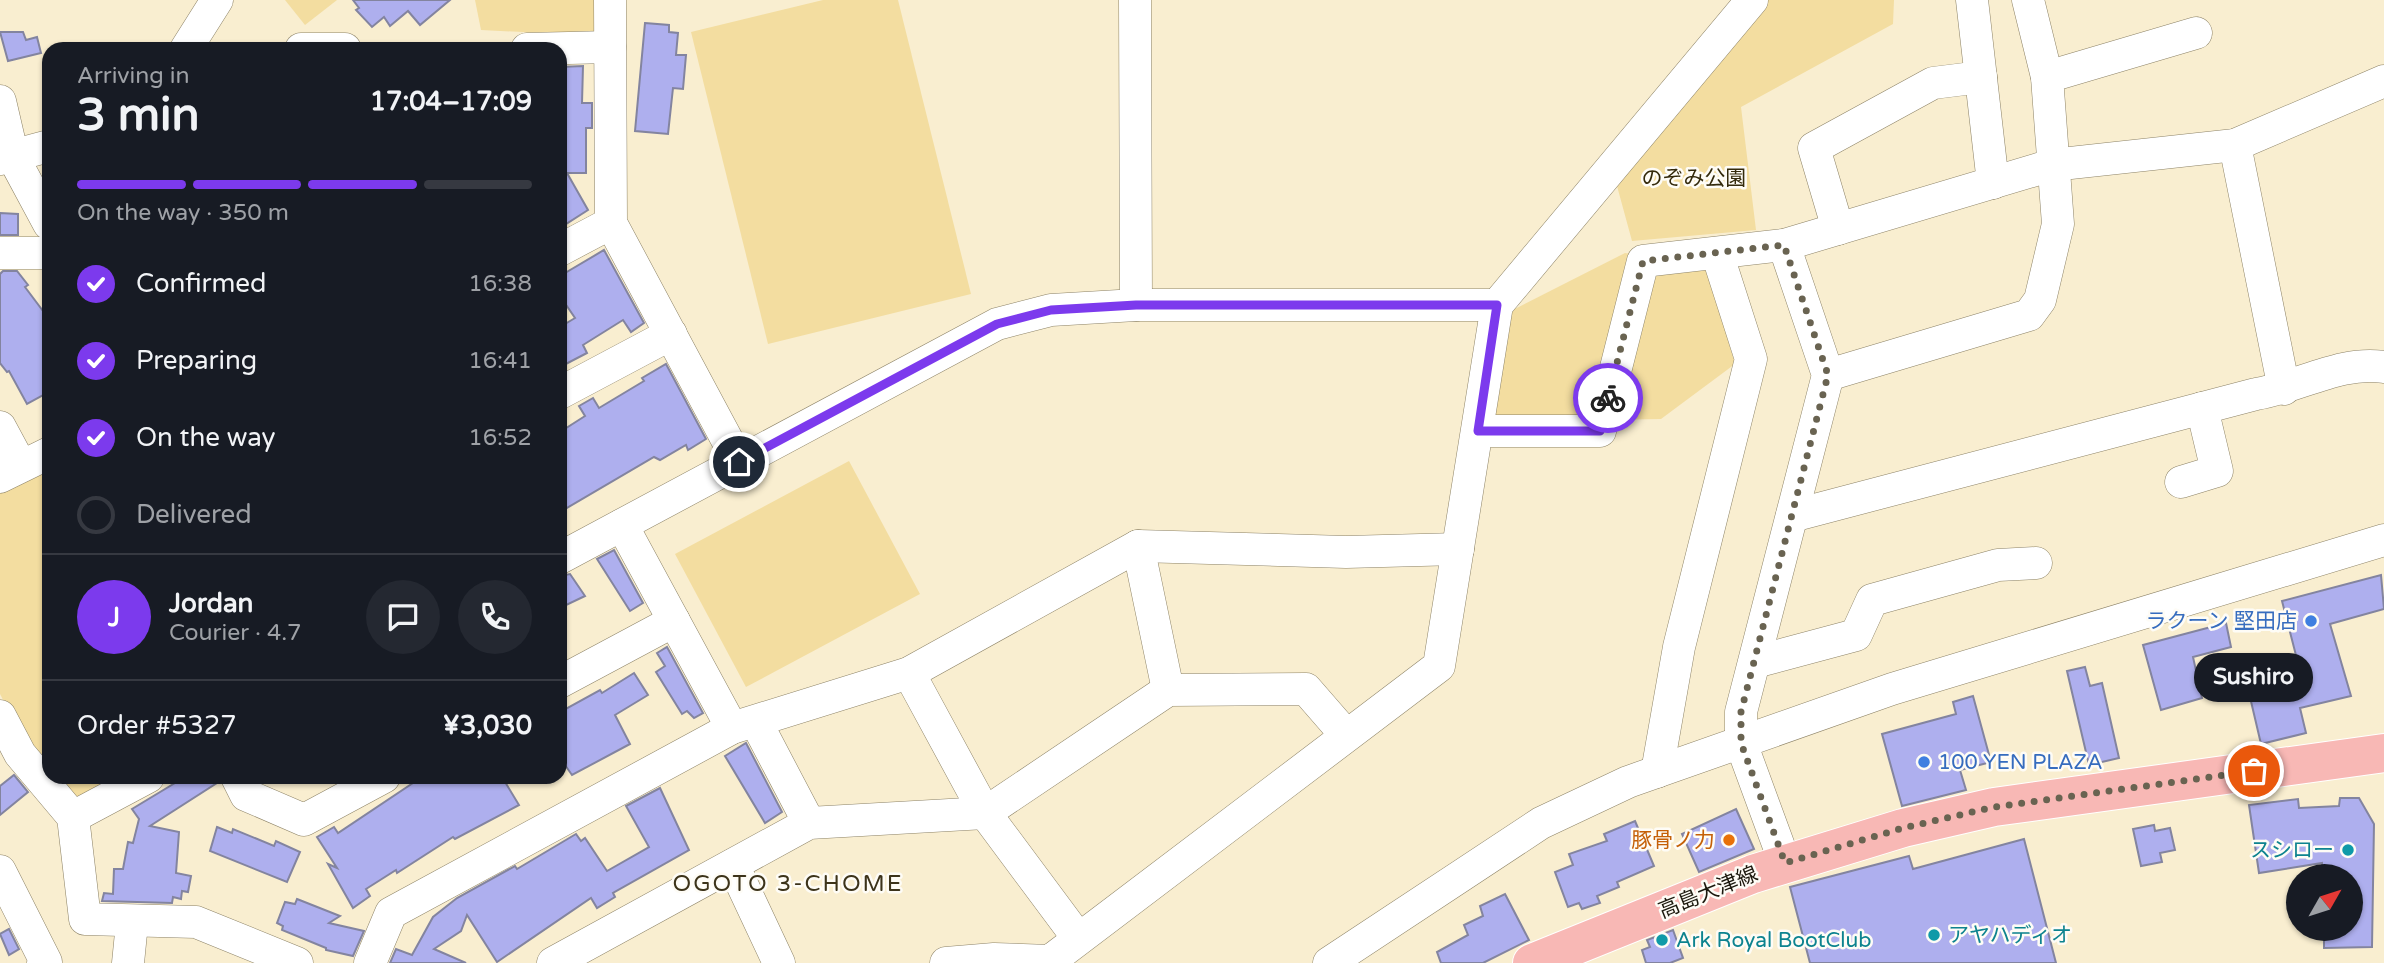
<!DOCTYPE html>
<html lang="en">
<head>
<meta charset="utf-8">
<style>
  :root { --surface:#171b24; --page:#242831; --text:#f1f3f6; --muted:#9ea1a6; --line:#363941; --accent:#7c3aed }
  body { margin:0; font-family:"Varela Round","Noto Sans JP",sans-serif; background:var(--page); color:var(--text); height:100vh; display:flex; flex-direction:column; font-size:26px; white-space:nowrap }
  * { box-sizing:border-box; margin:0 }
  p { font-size:23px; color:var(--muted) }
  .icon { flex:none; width:38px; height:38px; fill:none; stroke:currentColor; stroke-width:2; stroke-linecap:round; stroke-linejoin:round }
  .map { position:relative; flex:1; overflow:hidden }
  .sheet { position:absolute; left:42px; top:42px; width:525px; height:742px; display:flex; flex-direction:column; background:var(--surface); border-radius:21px; box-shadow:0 2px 5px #0004 }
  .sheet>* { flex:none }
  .needle { width:46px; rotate:51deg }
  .buttons { position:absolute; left:2286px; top:864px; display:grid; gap:14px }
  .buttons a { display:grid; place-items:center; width:77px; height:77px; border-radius:50%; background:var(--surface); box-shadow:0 2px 5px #0004; font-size:35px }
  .pin { position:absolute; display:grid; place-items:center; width:60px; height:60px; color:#fff; margin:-30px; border:4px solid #fff; border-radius:50%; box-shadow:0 2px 7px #0007 }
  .courier { position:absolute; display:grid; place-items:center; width:70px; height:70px; margin:-35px; border:5px solid #7c3aed; border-radius:50%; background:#fff; color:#222; box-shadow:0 2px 9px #0007 }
  .bubble { position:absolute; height:49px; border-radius:24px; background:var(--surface); box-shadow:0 2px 5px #0004; font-size:23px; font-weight:700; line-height:49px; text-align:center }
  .overview em { font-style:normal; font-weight:700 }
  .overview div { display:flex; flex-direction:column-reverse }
  .overview { display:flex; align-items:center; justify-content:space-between; height:119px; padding:0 35px }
  h1 { font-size:46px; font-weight:700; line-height:52px }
  .bar { display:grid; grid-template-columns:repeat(4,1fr); gap:10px 7px; align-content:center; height:84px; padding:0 35px }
  .bar i { height:9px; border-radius:5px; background:var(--line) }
  .bar .selected { background:var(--accent) }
  .bar p { grid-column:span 4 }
  .line { display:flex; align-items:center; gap:18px; padding:0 35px; border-top:2px solid var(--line) }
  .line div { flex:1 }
  .round { display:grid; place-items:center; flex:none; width:74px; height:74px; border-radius:37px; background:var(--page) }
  ol { padding:0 35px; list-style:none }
  li { display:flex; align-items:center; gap:21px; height:77px }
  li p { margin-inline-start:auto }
  li .icon { padding:7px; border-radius:50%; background:var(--accent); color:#fff; stroke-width:4 }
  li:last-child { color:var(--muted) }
  li i { width:38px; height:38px; border:4px solid var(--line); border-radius:50% }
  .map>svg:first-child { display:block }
</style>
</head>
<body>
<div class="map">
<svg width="2384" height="963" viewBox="0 0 2384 963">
  <rect width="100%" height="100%" fill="#f9eed0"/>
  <g fill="#f3dda0">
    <path d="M285 0H337L305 25Z"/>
    <path d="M475 0H601L602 36 481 30Z"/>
    <path d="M823 0H898L971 294 768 344 691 32Z"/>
    <path d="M1764 0H1894L1893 24 1741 107 1756 230 1632 241 1617 186Z"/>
    <path d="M1625 253 1707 266 1735 364 1661 419 1489 422 1509 312Z"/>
    <path d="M849 461 920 594 746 687 675 554Z"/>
    <path d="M49 464V776L29 750 0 694V488Z"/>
    <path d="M50 777H131L79 804Z"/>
  </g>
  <g fill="#aeafee" stroke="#83849f" stroke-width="2">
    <path d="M353 0H450L420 25 408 11 390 26 384 17 372 27 356 10 359 8Z"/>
    <path d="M645 23 669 25V32L678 33 676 55H686L683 89 673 88 668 134 635 131Z"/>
    <path d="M0 32H23L26 40 37 37 41 53 8 61Z"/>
    <path d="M583 66 582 103H592V128H586V173H567L588 210 566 224 560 214V67Z"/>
    <path d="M0 213 18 214V235H0Z"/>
    <path d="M604 250 644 323 631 332 623 320 583 345 587 353 560 367V327L575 318 560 296V276Z"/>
    <path d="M3 271H17L28 285 25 287 49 319V392L27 404 9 371 7 372 0 363V274Z"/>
    <path d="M666 364 706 439 688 450 686 445 660 460 654 457 560 512V432L585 416 579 406 593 398 599 408 644 381 642 378Z"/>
    <path d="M614 550 643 603 630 611 597 559Z"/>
    <path d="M570 574 585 596 560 608V576Z"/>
    <path d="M2381 575 2384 609 2330 624 2351 696 2300 708 2306 733 2261 744 2246 680 2299 667 2282 601Z"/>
    <path d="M2226 623 2231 647 2193 657 2202 698 2161 710 2143 645Z"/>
    <path d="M667 647 703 713 694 718 687 711 682 714 656 672 665 666 657 653Z"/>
    <path d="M2085 667 2090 686 2102 683 2119 758 2089 765 2067 671Z"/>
    <path d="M634 673 648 695 615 715 630 744 572 775 565 765 560 768V712L600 690 602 693Z"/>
    <path d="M1973 696 1991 762 1960 770 1966 790 1902 806 1882 734 1956 714 1953 702Z"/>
    <path d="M746 743 782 812 765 823 725 756Z"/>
    <path d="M14 775 28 792 0 815V786Z"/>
    <path d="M185 777H219L220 781 150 826 179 832 176 873 191 876 188 892 182 891 181 899 173 897 172 903 102 901 104 893 113 894 114 869H123L128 842 133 843 139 819 132 809Z"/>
    <path d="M422 777H502L519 805 455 839 453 837 397 873 396 870 366 889 370 896 353 908 328 864 337 868 317 837 334 827 338 833Z"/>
    <path d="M660 788 689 850 613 893 615 897 597 908 591 898 497 962 467 915 461 931 434 949 466 963H390L396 949 412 955 433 917 457 898 515 866 517 869 576 834 581 841 585 838 607 871 649 847 626 806Z"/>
    <path d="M2340 798H2359L2374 824 2372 947 2324 948V929H2350V877H2323L2322 863 2259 873 2249 805 2298 799 2299 808 2339 806Z"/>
    <path d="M1736 809 1754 849 1699 872 1682 834Z"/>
    <path d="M1635 821 1654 866 1617 882 1619 887 1597 896 1600 903 1582 909 1579 903 1568 907 1555 872 1573 865 1569 854 1607 841 1604 834Z"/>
    <path d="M2154 825 2155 831 2170 828 2175 850 2160 853 2162 862 2141 866 2133 829Z"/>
    <path d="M217 827 232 833 233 829 274 846 276 841 300 852 287 882 210 851Z"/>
    <path d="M2024 839 2056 963H1810L1790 887 1909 856 1913 869Z"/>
    <path d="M1505 894 1529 940 1483 963H1441L1437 952 1468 935 1464 925 1483 916 1480 906Z"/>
    <path d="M297 899 340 916 329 923 364 931 353 956 326 950V948L282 930 283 926 277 923 285 902 295 904Z"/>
    <path d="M9 929 19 949 9 955 0 934Z"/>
    <path d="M1673 930 1683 958 1670 963H1646L1642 950 1650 947 1647 940Z"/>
  </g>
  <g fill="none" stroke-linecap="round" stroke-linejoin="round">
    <defs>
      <g id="minor">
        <path d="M610 0 611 223 739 462"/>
        <path d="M1135 0 1136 305"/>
        <path d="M1972 0 1993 183"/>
        <path d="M186 49 217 0"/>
        <path d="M301 49H345"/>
        <path d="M527 49 610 47"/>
        <path d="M2047 77 2196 33"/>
        <path d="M0 101 13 157 49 224"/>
        <path d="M2235 145 2284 389"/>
        <path d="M0 159 49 146"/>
        <path d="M1838 229 1814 148 1933 83 1981 77"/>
        <path d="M1784 245 1828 375 1741 712V743L1785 863"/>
        <path d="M560 250 611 223"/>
        <path d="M0 253H49"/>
        <path d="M1828 375 2029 315 2040 300 2058 224 2047 77 2028 0"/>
        <path d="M560 393 671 334"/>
        <path d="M0 427 21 466"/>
        <path d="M1478 431H1600L1643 261 1784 245 2052 165 2235 145 2384 81"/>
        <path d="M0 477 49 453"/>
        <path d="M2181 482 2217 471 2202 408"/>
        <path d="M1792 516 2256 394C2299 387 2341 360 2384 367"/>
        <path d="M622 525 732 728"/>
        <path d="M1138 546 1168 690"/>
        <path d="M560 558 997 324 1051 310 1136 305H1497"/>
        <path d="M1755 662 1856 635 1872 600 1998 565 2036 563"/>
        <path d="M909 673 985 813 1078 938"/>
        <path d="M560 682 674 621"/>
        <path d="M0 716 20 754 73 817 85 919 196 922 297 963"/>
        <path d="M756 722 809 823"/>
        <path d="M1657 772 1679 647 1751 359 1717 253"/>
        <path d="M237 777 246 795 304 820 384 777"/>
        <path d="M73 817 148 777"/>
        <path d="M733 865 779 963"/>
        <path d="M0 871 46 962 43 963"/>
        <path d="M128 963 132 923"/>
        <path d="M370 963 391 913 732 728 909 673 1138 546 1346 552 1458 549"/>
        <path d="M553 963 809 823 985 813 1168 690 1306 689 1346 735"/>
        <path d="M946 963 994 959 1050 961 1439 666 1497 305 1752 0"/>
        <path d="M1329 963 1541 823 1628 782 1892 689 2384 540"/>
      </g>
      <path id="major" d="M1532 963 1753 874 1903 828 1994 807 2384 753"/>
    </defs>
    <use href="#minor" stroke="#8d8367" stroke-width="33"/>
    <use href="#major" stroke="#fff" stroke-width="40"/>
    <use href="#minor" stroke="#fff" stroke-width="32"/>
    <use href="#major" stroke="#f8b8b5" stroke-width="38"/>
  </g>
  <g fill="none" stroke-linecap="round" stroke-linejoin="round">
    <path stroke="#696351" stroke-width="7" stroke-dasharray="0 12.6" d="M1608 398 1643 261 1784 245 1828 375 1741 712V743L1785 863 1903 828 1994 807 2254 771"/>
    <path stroke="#7c3aed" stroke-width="9" d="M739 462 997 324 1051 310 1136 305H1497L1478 431H1600L1608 398"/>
  </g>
  <g fill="#3f7fe0" stroke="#fefcf6" stroke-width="2.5">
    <circle cx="2311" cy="621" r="7"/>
    <circle cx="1924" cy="762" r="7"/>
  </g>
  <circle fill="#e8710a" stroke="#fefcf6" stroke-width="2.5" cx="1729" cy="840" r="7"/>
  <g fill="#0f9aa8" stroke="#fefcf6" stroke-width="2.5">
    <circle cx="2348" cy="850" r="7"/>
    <circle cx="1934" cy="935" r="7"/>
    <circle cx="1662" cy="940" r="7"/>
  </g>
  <g text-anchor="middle" stroke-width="5" stroke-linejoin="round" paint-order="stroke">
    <g font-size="21" fill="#342a0b" stroke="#fefcf6">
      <text x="1694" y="185">のぞみ公園</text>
    </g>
    <g font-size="21" fill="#366cbe" stroke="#fefcf6" text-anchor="end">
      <text x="2297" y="628">ラクーン 堅田店</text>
      <text x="1938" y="769" text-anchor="start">100 YEN PLAZA</text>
    </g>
    <g font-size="21" fill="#c56008" stroke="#fefcf6" text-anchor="end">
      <text x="1715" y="847">豚骨ノ力</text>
    </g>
    <g font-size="21" fill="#0d838f" stroke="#fefcf6" text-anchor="start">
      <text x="2334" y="857" text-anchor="end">スシロー</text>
      <text x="1948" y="942">アヤハディオ</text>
      <text x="1676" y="947">Ark Royal BootClub</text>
    </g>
    <g font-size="21" fill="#1c180d" stroke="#fefcf6">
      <text transform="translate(1708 892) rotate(-22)" y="7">高島大津線</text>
    </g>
    <g font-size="23" letter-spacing="2" fill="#3c331a" stroke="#fefcf6">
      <text x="788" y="891">OGOTO 3-CHOME</text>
    </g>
  </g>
</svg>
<div class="buttons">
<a><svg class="needle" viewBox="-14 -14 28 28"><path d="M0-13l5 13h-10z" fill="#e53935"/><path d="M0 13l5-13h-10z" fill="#9ea1a6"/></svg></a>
</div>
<div class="pin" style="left:2254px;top:771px;background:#ea580c"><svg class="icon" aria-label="bag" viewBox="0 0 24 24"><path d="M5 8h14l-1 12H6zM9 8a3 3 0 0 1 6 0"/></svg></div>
<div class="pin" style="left:739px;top:462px;background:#1f2937"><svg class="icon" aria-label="home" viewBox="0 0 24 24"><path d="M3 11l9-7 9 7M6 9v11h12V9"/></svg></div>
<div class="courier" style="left:1608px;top:398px"><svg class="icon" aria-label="bike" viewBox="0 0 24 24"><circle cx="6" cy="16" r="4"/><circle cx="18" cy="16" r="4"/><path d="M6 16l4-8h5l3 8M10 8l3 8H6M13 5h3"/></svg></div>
<div class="bubble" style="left:2194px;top:653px;width:119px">Sushiro</div>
<section class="sheet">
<div class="overview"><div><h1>3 min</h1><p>Arriving in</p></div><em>17:04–17:09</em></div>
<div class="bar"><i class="selected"></i><i class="selected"></i><i class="selected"></i><i></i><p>On the way · 350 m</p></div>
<ol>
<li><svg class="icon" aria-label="check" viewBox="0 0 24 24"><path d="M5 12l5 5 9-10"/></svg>Confirmed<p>16:38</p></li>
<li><svg class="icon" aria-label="check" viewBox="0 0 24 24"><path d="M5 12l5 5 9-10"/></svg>Preparing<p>16:41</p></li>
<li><svg class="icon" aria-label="check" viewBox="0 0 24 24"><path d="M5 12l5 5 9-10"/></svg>On the way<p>16:52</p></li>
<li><i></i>Delivered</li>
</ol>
<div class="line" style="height:126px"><b class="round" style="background:var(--accent);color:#fff">J</b><div><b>Jordan</b><p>Courier · 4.7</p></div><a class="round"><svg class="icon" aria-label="chat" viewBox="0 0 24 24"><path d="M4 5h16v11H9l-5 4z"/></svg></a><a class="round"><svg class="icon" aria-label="phone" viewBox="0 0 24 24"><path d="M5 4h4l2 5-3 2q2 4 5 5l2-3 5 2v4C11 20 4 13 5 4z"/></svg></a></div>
<div class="line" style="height:91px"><div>Order #5327</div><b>¥3,030</b></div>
</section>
</div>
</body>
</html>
